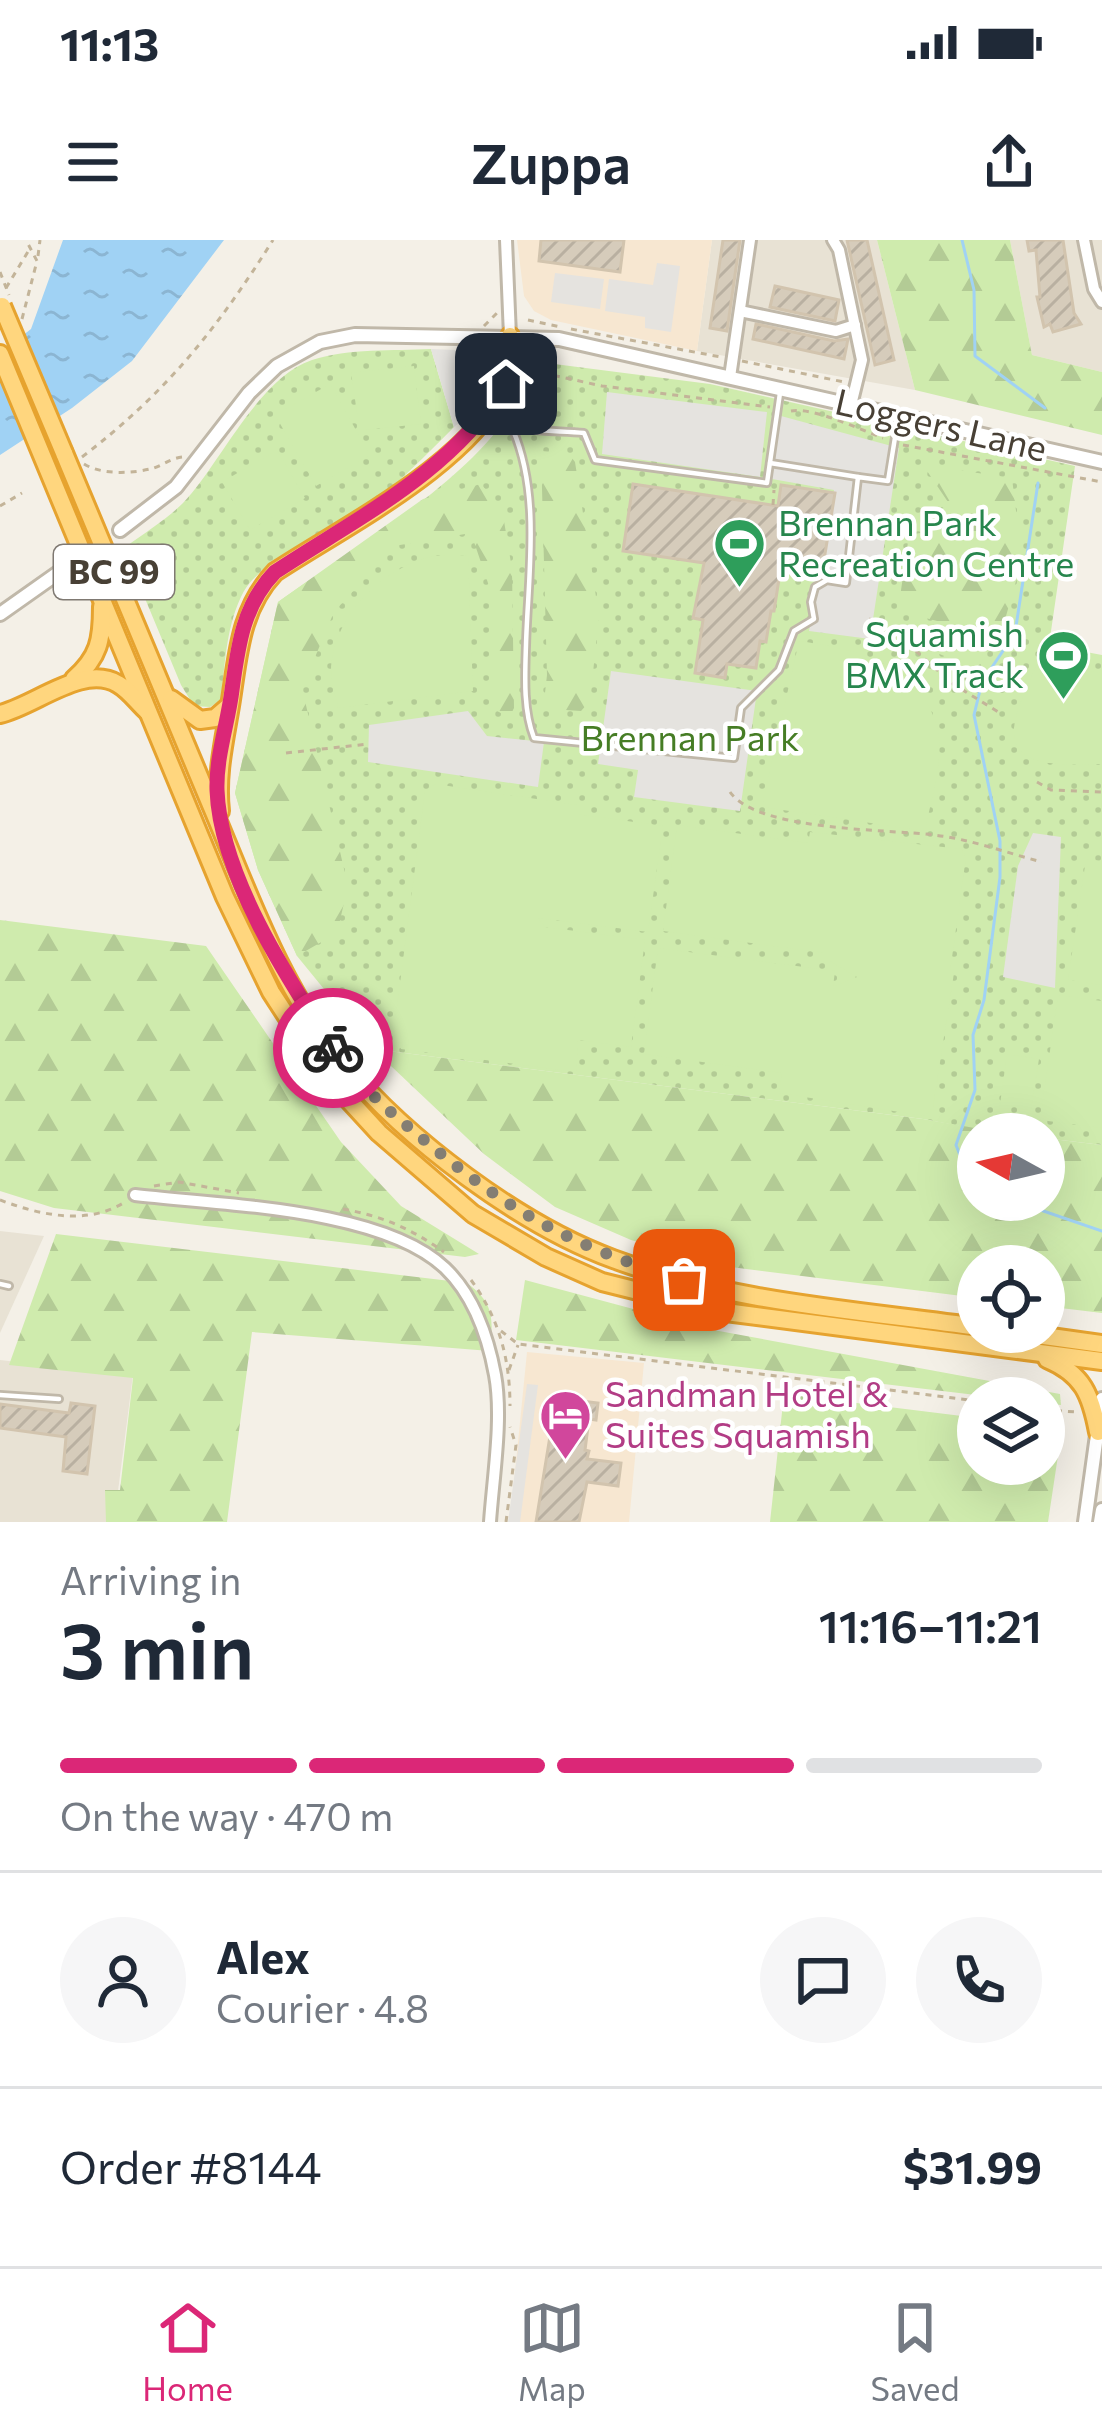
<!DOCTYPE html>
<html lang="en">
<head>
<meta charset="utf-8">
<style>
  :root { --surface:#fff; --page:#f6f6f7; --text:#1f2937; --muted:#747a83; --line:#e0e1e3; --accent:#db2777 }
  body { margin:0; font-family:Commissioner,sans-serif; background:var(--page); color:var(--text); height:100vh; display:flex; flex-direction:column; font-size:45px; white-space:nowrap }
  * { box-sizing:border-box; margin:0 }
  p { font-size:39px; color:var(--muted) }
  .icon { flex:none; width:66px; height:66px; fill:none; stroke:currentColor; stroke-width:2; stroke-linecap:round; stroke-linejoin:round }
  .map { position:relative; height:1282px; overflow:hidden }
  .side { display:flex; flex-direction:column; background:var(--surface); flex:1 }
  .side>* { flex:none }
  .needle { width:78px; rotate:278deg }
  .tools { position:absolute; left:957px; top:873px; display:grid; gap:24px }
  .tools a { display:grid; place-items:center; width:108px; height:108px; border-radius:50%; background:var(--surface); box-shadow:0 12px 48px #0002; font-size:60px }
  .pin { position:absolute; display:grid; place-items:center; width:102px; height:102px; color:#fff; margin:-51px; border-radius:24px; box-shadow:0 6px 18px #0006 }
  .courier { position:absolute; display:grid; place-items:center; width:120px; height:120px; margin:-60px; border:9px solid #db2777; border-radius:50%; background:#fff; color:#222; box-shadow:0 3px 15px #0007 }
  .head em { font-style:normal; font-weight:600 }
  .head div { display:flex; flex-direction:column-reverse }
  .head { display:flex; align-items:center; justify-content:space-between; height:204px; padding:0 60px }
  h1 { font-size:78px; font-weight:600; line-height:90px }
  .bar { display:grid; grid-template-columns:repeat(4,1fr); gap:18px 12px; align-content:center; height:144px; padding:0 60px }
  .bar i { height:15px; border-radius:9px; background:var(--line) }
  .bar .on { background:var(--accent) }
  .bar p { grid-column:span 4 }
  .line { display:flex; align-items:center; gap:30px; padding:0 60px; border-top:3px solid var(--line) }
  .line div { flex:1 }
  .round { display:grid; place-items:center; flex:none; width:126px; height:126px; border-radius:63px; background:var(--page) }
  .status { display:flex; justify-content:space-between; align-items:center; height:84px; padding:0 60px; background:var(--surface); direction:ltr }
  .status svg { height:33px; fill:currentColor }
  header { display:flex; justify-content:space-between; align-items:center; height:156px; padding:0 60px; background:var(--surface); font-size:54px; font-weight:600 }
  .dock { display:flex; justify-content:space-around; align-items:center; height:168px; border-top:3px solid var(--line); background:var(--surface); font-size:33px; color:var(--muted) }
  .dock a { display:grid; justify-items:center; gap:6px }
  .dock .on { color:var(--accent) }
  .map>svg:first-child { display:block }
</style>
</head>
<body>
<div class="status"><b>11:13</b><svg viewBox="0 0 49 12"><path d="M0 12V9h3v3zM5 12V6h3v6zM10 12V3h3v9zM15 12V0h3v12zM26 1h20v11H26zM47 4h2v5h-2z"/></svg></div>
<header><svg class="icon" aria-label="menu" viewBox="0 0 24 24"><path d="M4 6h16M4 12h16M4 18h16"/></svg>Zuppa<svg class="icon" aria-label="share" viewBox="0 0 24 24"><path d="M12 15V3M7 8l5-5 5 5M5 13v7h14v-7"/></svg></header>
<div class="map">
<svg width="1102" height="1282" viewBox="0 0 1102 1282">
  <defs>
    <pattern id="green-dots" width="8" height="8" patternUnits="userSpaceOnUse" patternTransform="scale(3)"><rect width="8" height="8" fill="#cfebad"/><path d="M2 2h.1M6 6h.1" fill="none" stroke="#b3cb95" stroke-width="1.8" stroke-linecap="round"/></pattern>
    <pattern id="forest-firs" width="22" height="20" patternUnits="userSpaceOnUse" patternTransform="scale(3)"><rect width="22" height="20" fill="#cfebad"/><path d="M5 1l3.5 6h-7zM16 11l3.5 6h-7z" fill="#b3cb95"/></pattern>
    <pattern id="water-ripples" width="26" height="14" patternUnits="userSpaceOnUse" patternTransform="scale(3)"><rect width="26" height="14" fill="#a0d2f4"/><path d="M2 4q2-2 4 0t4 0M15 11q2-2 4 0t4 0" fill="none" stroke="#8bb5d2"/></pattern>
    <pattern id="building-hatch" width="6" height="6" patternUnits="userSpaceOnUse" patternTransform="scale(3)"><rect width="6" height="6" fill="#d6ccbb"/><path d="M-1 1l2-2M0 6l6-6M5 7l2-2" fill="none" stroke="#b9b0a1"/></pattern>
  </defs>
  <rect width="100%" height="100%" fill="#f4f0e7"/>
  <g fill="#e8e2d4">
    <path d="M712 0H877L915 150 697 111Z"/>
    <path d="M1010 0H1102V132L1032 115Z"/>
    <path d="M0 991 44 996 0 1093Z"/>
    <path d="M0 1120 133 1135 114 1282H0Z"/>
  </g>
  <g fill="#f7e7d1">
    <path d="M517 0H712L697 111 551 80 534 71 524 56Z"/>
    <path d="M527 1112 644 1123 629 1282H510Z"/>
  </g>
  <g fill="url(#green-dots)">
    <path d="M431 109 454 187C423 218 393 249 358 275 326 298 263 318 244 351 226 384 225 424 221 460L210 467 194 466 181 445 124 308C143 294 166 280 183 263 221 223 258 138 312 120 349 108 393 111 431 109Z"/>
    <path d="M531 121 710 144 1075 226 1049 405 1102 415V905L1044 898V894L991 892 923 879 373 809 297 716 258 630 235 553 278 362C352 309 469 242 515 165 523 152 526 135 531 121Z"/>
  </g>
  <g fill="url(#forest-firs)">
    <path d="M877 0H1010L1032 115 1102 132V195L915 150Z"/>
    <path d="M541 211 568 213 575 222 599 376 590 461 581 471 551 469 544 462 547 435Z"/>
    <path d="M923 225 1012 238 1022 320 1000 397 898 371 909 295 920 293 948 262Z"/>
    <path d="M481 244 502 269 512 329 514 468 509 478 494 469 490 349 471 293 394 306 334 372 302 448 348 646 337 693 297 716 258 630 235 553 278 362 423 259Z"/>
    <path d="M0 680 206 706 341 902 401 966 479 1014 465 1017 54 968 0 951Z"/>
    <path d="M373 809 923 879 1009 894H978V960H1044V898L1102 905V1073L1044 1066V1026H978V1058L723 1026 631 1000 555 967 484 914Z"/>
    <path d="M56 994 467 1043C495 1064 493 1078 490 1111L252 1092 227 1282H106L105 1250H120L133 1138 9 1125Z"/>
    <path d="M525 1040 708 1089 1060 1154 1061 1165 1044 1163V1158H1001L516 1100Z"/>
    <path d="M784 1154 978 1178V1224H1044V1187L1062 1189 1048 1282H770Z"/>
  </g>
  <g fill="#cfebad">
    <path d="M414 126 421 184 364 190 359 186 351 133Z"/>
    <path d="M330 144 370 215 316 246 275 175Z"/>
    <path d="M277 210 305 258 250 290 222 242Z"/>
    <path d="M468 315 473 451 338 468C336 456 331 443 331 431 333 377 379 330 430 317 442 314 457 316 468 315Z"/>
    <path d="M909 380 969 394 984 406 982 422 975 429 911 402 906 391Z"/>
    <path d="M799 401C854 409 914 421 935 480 947 512 931 558 925 591L769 568 763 561Z"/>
    <path d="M1037 423 1102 433V524C1075 524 1010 532 1014 488 1016 467 1030 442 1037 423Z"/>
    <path d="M435 544 577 565V574L663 586 648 692 538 678 545 687 645 700 631 807 578 800 576 832 401 809 393 797 425 551Z"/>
    <path d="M677 585 808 603 810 592 961 609 966 617 950 732 954 733 933 867 925 876 779 853 782 833 644 814 658 708 835 731 833 747 857 737 828 720 825 713 663 691Z"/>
    <path d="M1086 619 1102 621V745L1068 740Z"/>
    <path d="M1058 755 1102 761V888L1040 880Z"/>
    <path d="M1007 814 1039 819 1031 869 1000 864Z"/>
  </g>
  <g fill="#e5e3df">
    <path d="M657 23 680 26 671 92 645 88V77L605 71 609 39 653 45Z"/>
    <path d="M555 33 604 39 600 69 551 62Z"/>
    <path d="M431 109 479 111 490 116 499 132 497 144 482 164 454 187Z"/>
    <path d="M607 152 767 172 760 237 602 214Z"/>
    <path d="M781 176 899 208 870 399 809 391 834 250 772 239Z"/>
    <path d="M611 431 757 451 740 571 634 557 638 530 598 524Z"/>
    <path d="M468 471 487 496 544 502 538 547 368 522 369 485Z"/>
    <path d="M1033 593 1061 597 1055 748 1003 737 1018 626Z"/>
    <path d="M527 1144 538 1145 520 1282H508Z"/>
  </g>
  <path fill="url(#water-ripples)" d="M63 0H224L132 121 72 168 0 215V113L31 89Z"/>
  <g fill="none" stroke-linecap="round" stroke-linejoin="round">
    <g stroke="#a0d2f4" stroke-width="3">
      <path d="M962 0 974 50 975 116 1045 168"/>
      <path d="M978 935 963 923 956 905 975 850 973 795 984 760 1000 637V601L974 475 982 442 1015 393 1038 243"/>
      <path d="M1011 960 1102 991"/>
    </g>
  </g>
  <g fill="url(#building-hatch)" stroke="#d2c4ae" stroke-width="3">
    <path d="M541 0H624L620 32 539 21Z"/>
    <path d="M723 0H740L727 91 710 88Z"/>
    <path d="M847 0H867L894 120 875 125Z"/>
    <path d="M1027 0H1063L1074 73 1081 84 1053 92 1050 84 1044 87 1037 57H1040L1036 10 1029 11Z"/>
    <path d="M775 46 839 60 835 81 770 67Z"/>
    <path d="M756 84 834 101 848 99 844 119 753 99Z"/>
    <path d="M633 244 778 266 781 245 835 253 823 326 782 320 774 371H771L766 402 760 401 756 428 727 424 725 438 695 433 703 380 693 378 704 323 623 311Z"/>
    <path d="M565 1159 598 1163 596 1180 589 1179 585 1210 589 1211 587 1219 621 1223 618 1246 587 1242 579 1282H536L552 1184 547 1183 549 1166 556 1167Z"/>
    <path d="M71 1163 95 1166 87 1234 63 1231 66 1197 0 1188V1164L69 1173Z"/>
  </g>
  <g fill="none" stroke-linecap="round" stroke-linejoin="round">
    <defs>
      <g id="service">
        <path d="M491 178C519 193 552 190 584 193L595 220 767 243 780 153"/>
        <path d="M513 190C541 256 528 335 526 405 525 435 523 470 534 498L734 518 741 468 779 430 794 391 814 379 811 362 815 347 827 340 846 343 858 237 888 241 898 179"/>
        <path d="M770 223 858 237"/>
        <path d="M0 1044 9 1046"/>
        <path d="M0 1155 59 1159"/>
      </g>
      <g id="minor">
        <path d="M506 0 510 96"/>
        <path d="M833 0 839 10 862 120 851 165"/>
        <path d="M1084 0 1094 49 1102 62"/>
        <path d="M740 71 836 91 855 85"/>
        <path d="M730 137 750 0"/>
        <path d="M135 955C220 965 382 968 445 1028 473 1055 488 1097 495 1135 503 1178 493 1238 490 1282"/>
      </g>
      <g id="tertiary">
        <path d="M120 290 176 247 249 153 277 126 320 102 355 95 559 99 1102 222"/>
        <path d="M0 374 68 326"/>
        <path d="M1085 1282 1102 1159"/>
        <path d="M1100 1282 1102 1270"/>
      </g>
      <g id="trunk">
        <path d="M0 114 225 657 271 752 323 832 379 893 473 974 546 1017 602 1042 718 1071 1102 1121"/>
        <path d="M64 213C113 330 162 448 211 565 248 652 281 749 343 823 406 899 520 985 613 1019 729 1062 856 1070 978 1087"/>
        <path d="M74 439C99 417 102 400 102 367"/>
        <path d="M171 459 200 480 215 478 229 466"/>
        <path d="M0 474C35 466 83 423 118 444 129 450 138 463 147 471"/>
        <path d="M220 571C216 535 224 502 230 466 238 417 239 370 275 332 343 287 475 221 506 143 512 127 511 112 510 96"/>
        <path d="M1015 1092 1102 1104"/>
        <path d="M1047 1119C1083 1134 1091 1155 1098 1192"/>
      </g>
    </defs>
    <use href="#service" stroke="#c0b8a9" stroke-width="10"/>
    <use href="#minor" stroke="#c0b8a9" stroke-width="16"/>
    <use href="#tertiary" stroke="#c0b8a9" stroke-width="18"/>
    <use href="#trunk" stroke="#e6a32f" stroke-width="22"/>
    <g stroke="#c3b499" stroke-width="3" stroke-dasharray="6 6" stroke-linecap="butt">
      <path d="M38 16 40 0"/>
      <path d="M0 32 9 55"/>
      <path d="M6 48 29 10"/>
      <path d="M22 79 37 21 26 0"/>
      <path d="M528 80 561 87"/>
      <path d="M484 86 498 72"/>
      <path d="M571 89 721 117"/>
      <path d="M524 117 543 133 602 146 770 167"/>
      <path d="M742 121 844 142"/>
      <path d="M791 171C814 167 858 189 883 198"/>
      <path d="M903 205 1102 242"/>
      <path d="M82 217C166 153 217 89 273 0"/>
      <path d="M84 224C102 235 132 234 154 228 165 224 171 218 183 217"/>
      <path d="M773 265 774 250"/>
      <path d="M0 266 22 253"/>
      <path d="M869 379 898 389 900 397 953 444 1000 473"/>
      <path d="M286 513 368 504"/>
      <path d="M1037 542 1051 550 1102 552"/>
      <path d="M730 552C757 591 886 589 934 595 970 599 1007 613 1042 622"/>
      <path d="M154 946 179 942 239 953"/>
      <path d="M0 960C40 975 87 986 125 962"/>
      <path d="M343 969C382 976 412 989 444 1012"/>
      <path d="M471 1040C499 1078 510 1119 510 1166"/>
      <path d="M501 1091 518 1104 978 1161"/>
      <path d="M509 1130 518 1105"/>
      <path d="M1044 1170 1078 1172"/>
      <path d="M506 1282 516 1205 510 1187"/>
    </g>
    <use href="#service" stroke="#fff" stroke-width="4.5"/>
    <use href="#minor" stroke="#fff" stroke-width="10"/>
    <use href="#tertiary" stroke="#fff" stroke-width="12"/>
    <use href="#trunk" stroke="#ffd67e" stroke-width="16"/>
    <defs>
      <path id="trunk-bridge" d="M2 66 64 213"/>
    </defs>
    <use href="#trunk-bridge" stroke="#e6a32f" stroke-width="22" stroke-linecap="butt"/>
    <use href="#trunk-bridge" stroke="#ffd67e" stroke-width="16"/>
  </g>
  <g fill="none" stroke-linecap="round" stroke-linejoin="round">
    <path stroke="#847e73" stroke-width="12" stroke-dasharray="0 21.6" d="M333 808C356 843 391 873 424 900 513 974 573 1007 684 1040"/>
    <path stroke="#db2777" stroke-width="15" d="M333 808C287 738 220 634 217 550 216 516 228 483 232 450 238 406 243 365 275 332 360 276 450 233 506 144"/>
  </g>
  <defs>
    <symbol id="stadium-pin" viewBox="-11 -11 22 30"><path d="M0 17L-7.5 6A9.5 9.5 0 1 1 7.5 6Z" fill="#2e9e5b" stroke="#fff"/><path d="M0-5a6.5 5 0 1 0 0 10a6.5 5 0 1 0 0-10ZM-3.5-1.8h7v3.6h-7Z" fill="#fff"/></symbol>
    <symbol id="hotel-pin" viewBox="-11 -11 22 30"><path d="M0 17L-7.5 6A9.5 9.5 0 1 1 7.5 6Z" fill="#d1479c" stroke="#fff"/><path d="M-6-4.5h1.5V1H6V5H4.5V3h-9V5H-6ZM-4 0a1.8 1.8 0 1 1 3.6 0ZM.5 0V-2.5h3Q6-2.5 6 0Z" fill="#fff"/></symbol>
  </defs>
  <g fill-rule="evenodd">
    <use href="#stadium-pin" x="710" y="274" width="59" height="81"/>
    <use href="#stadium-pin" x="1034" y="386" width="59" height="81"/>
    <use href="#hotel-pin" x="536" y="1146" width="59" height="81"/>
  </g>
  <g text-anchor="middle" stroke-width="9" stroke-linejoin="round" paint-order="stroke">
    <rect fill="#fff" stroke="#7f7972" stroke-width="3" x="54" y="305" width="120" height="54" rx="9"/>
    <g font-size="33" font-weight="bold" fill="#484035">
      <text x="114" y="344">BC 99</text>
    </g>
    <g font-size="36" fill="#484035" stroke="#fff">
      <text transform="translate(941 185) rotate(13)" y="13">Loggers Lane</text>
    </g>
    <g font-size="36" fill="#27864d" stroke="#fff" text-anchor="start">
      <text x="778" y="296">Brennan Park<tspan x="778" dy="41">Recreation Centre</tspan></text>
      <text x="1024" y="407" text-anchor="end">Squamish<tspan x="1024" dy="41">BMX Track</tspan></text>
    </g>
    <g font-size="36" fill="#467d25" stroke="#fff">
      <text x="690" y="511">Brennan Park</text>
    </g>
    <g font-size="36" fill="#b23c85" stroke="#fff" text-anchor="start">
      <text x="605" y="1167">Sandman Hotel &amp;<tspan x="605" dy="41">Suites Squamish</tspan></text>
    </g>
  </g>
</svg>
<div class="tools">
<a><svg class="needle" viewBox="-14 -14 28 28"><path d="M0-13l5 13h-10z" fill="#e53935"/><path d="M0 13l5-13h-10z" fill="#747a83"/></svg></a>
<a><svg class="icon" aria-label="locate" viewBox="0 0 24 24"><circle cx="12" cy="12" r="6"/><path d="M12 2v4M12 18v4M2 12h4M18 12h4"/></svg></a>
<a><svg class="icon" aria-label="layers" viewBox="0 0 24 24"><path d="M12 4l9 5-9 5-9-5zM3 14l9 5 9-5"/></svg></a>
</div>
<div class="pin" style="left:684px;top:1040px;background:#ea580c"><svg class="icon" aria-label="bag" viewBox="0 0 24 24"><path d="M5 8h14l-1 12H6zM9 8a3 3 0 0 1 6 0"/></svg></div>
<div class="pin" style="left:506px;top:144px;background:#1f2937"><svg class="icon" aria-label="home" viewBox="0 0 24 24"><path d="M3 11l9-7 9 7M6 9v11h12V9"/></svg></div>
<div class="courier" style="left:333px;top:808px"><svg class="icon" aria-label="bike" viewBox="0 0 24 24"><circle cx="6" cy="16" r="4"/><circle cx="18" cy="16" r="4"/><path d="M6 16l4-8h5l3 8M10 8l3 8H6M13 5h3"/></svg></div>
</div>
<section class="side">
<div class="head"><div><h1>3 min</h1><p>Arriving in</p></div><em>11:16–11:21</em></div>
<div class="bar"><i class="on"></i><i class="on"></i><i class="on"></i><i></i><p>On the way · 470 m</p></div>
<div class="line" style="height:216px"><a class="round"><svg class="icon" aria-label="person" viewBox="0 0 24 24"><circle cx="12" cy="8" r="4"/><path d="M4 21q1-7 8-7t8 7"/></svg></a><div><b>Alex</b><p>Courier · 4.8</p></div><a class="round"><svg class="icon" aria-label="chat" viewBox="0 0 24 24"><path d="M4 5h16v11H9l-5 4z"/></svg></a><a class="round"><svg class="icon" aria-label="phone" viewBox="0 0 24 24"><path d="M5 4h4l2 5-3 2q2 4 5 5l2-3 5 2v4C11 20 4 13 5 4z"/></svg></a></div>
<div class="line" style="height:156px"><div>Order #8144</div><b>$31.99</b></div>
</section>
<nav class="dock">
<a class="on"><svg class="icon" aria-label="home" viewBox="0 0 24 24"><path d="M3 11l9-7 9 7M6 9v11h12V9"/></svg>Home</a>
<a><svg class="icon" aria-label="map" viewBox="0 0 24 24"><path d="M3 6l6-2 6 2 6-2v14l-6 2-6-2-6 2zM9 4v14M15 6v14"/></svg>Map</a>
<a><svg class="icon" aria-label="saved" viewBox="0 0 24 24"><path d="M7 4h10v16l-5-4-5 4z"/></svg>Saved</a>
</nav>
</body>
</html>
